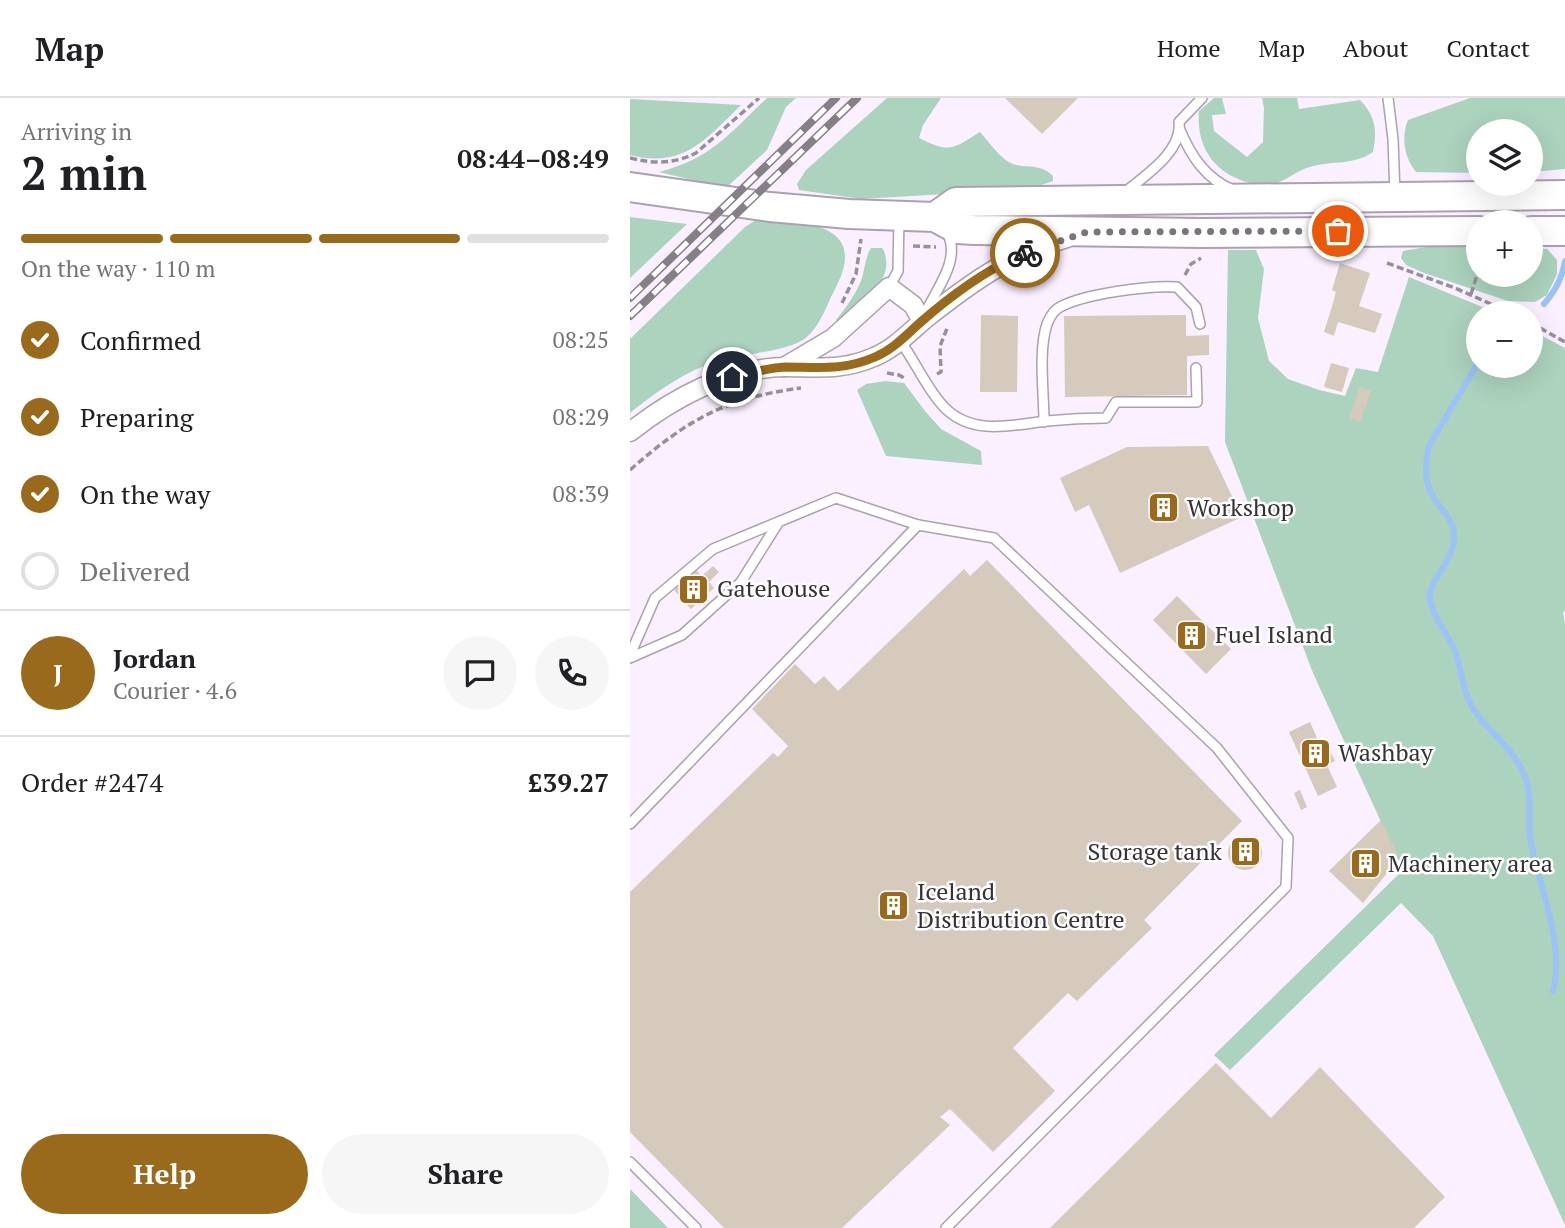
<!DOCTYPE html>
<html lang="en">
<head>
<meta charset="utf-8">
<style>
  :root { --surface:#fff; --page:#f6f6f6; --text:#202124; --muted:#757577; --line:#e0e0e0; --accent:#996a1b }
  body { margin:0; font-family:"PT Serif",serif; background:var(--page); color:var(--text); height:100vh; display:flex; flex-direction:column; font-size:26px; white-space:nowrap }
  * { box-sizing:border-box; margin:0 }
  p { font-size:23px; color:var(--muted) }
  .icon { flex:none; width:38px; height:38px; fill:none; stroke:currentColor; stroke-width:2; stroke-linecap:round; stroke-linejoin:round }
  .map { position:relative; flex:1; overflow:hidden }
  .sheet { display:flex; flex-direction:column; background:var(--surface); width:630px }
  .sheet>* { flex:none }
  .tools { position:absolute; left:836px; top:21px; display:grid; gap:14px }
  .tools a { display:grid; place-items:center; width:77px; height:77px; border-radius:50%; background:var(--surface); box-shadow:0 7px 28px #0002; font-size:35px }
  .pin { position:absolute; display:grid; place-items:center; width:60px; height:60px; color:#fff; margin:-30px; border:4px solid #fff; border-radius:50%; box-shadow:0 2px 7px #0007 }
  .courier { position:absolute; display:grid; place-items:center; width:70px; height:70px; margin:-35px; border:5px solid #996a1b; border-radius:50%; background:#fff; color:#222; box-shadow:0 2px 9px #0007 }
  .overview em { font-style:normal; font-weight:800 }
  .overview div { display:flex; flex-direction:column-reverse }
  .overview { display:flex; align-items:center; justify-content:space-between; height:119px; padding:0 21px }
  h1 { font-size:46px; font-weight:800; line-height:52px }
  .bar { display:grid; grid-template-columns:repeat(4,1fr); gap:10px 7px; align-content:center; height:84px; padding:0 21px }
  .bar i { height:9px; border-radius:5px; background:var(--line) }
  .bar .selected { background:var(--accent) }
  .bar p { grid-column:span 4 }
  .line { display:flex; align-items:center; gap:18px; padding:0 21px; border-top:2px solid var(--line) }
  .line div { flex:1 }
  .round { display:grid; place-items:center; flex:none; width:74px; height:74px; border-radius:37px; background:var(--page) }
  ol { padding:0 21px; list-style:none }
  li { display:flex; align-items:center; gap:21px; height:77px }
  li p { margin-inline-start:auto }
  li .icon { padding:7px; border-radius:50%; background:var(--accent); color:#fff; stroke-width:4 }
  li:last-child { color:var(--muted) }
  li i { width:38px; height:38px; border:4px solid var(--line); border-radius:50% }
  .cta { display:flex; gap:14px; margin-top:auto; padding:14px 21px }
  .cta a { flex:1; height:80px; border-radius:42px; background:var(--accent); color:#fff; font-size:28px; font-weight:800; line-height:80px; text-align:center }
  .cta a+a { background:var(--page); color:var(--text) }
  header { display:flex; align-items:center; gap:42px; box-sizing:border-box; height:98px; padding:0 35px; background:var(--surface); border-bottom:2px solid var(--line) }
  header strong { font-size:33px }
  nav { display:flex; gap:38px; margin-inline-start:auto; font-size:24px }
  main { display:flex; flex:1; min-height:0 }
  .map>svg:first-child { display:block }
</style>
</head>
<body>
<header>
<strong>Map</strong>
<nav><a>Home</a><a>Map</a><a>About</a><a>Contact</a></nav>
</header>
<main>
<section class="sheet">
<div class="overview"><div><h1>2 min</h1><p>Arriving in</p></div><em>08:44–08:49</em></div>
<div class="bar"><i class="selected"></i><i class="selected"></i><i class="selected"></i><i></i><p>On the way · 110 m</p></div>
<ol>
<li><svg class="icon" aria-label="check" viewBox="0 0 24 24"><path d="M5 12l5 5 9-10"/></svg>Confirmed<p>08:25</p></li>
<li><svg class="icon" aria-label="check" viewBox="0 0 24 24"><path d="M5 12l5 5 9-10"/></svg>Preparing<p>08:29</p></li>
<li><svg class="icon" aria-label="check" viewBox="0 0 24 24"><path d="M5 12l5 5 9-10"/></svg>On the way<p>08:39</p></li>
<li><i></i>Delivered</li>
</ol>
<div class="line" style="height:126px"><b class="round" style="background:var(--accent);color:#fff">J</b><div><b>Jordan</b><p>Courier · 4.6</p></div><a class="round"><svg class="icon" aria-label="chat" viewBox="0 0 24 24"><path d="M4 5h16v11H9l-5 4z"/></svg></a><a class="round"><svg class="icon" aria-label="phone" viewBox="0 0 24 24"><path d="M5 4h4l2 5-3 2q2 4 5 5l2-3 5 2v4C11 20 4 13 5 4z"/></svg></a></div>
<div class="line" style="height:91px"><div>Order #2474</div><b>£39.27</b></div>
<div class="cta"><a>Help</a><a>Share</a></div>
</section>
<div class="map">
<svg width="935" height="1130" viewBox="0 0 935 1130">
  <rect width="100%" height="100%" fill="#faf0ff"/>
  <g fill="#acd3be">
    <path d="M137 0H166L156 9 137 52 96 90 29 74C81 61 99 36 137 0Z"/>
    <path d="M257 0H311L293 27 289 40C320 55 321 52 350 34 358 43 367 56 377 63 393 73 408 63 423 78V83L400 91 231 101 169 92 167 86 176 72Z"/>
    <path d="M584 0H592L596 16 582 17 584 33 617 59 633 44 634 10 632 0H667L669 11 730 2C746 19 747 32 743 54 722 68 703 62 680 69 667 72 655 84 641 87 635 89 626 86 620 85 584 76 566 49 569 13Z"/>
    <path d="M840 0H935V71L901 74V33H849V75L786 74C774 59 771 39 778 22Z"/>
    <path d="M0 1 111 7C76 41 54 71 0 57Z"/>
    <path d="M0 119 57 126 0 180Z"/>
    <path d="M126 122C152 123 216 121 215 159 215 173 207 187 201 199 195 213 185 236 171 243 153 253 118 256 98 260 63 268 27 293 0 315V241L115 129Z"/>
    <path d="M808 147 849 149V177H901V150L917 151 927 162V176L917 197 905 204 878 203 794 175 776 167 771 160 773 153Z"/>
    <path d="M241 150H252L254 153C266 185 229 206 208 225L206 222C216 210 225 197 231 183 235 172 235 159 241 150Z"/>
    <path d="M598 152H626L634 171 628 220 639 263 658 281 689 292 715 298 726 270 748 274 779 179 867 215H849V268H901V232L935 250V513L933 514 935 526V1127L803 838 771 805 600 972 584 957 773 772 683 575 595 344Z"/>
    <path d="M255 283 274 285 295 313 311 331 351 353 352 367 256 358 227 292 236 286Z"/>
    <path d="M0 1091 38 1130H0Z"/>
  </g>
  <g fill="none" stroke-linecap="round" stroke-linejoin="round">
    <g stroke="#9bc3f5" stroke-width="6">
      <path d="M914 206C926 192 932 180 935 163"/>
      <path d="M849 263 799 348C795 365 794 385 804 400 811 412 824 422 824 437 826 462 798 482 800 500 802 519 818 536 825 553 832 572 832 592 842 609 856 632 881 648 892 672 905 696 896 719 901 745 910 793 935 845 923 893"/>
    </g>
  </g>
  <g fill="#d5cabc">
    <path d="M375 0H448L412 36Z"/>
    <path d="M710 165 740 175 729 208 752 216 745 235 708 224 704 238 694 234 703 205 706 194 702 192Z"/>
    <path d="M351 217 388 218 387 294H350Z"/>
    <path d="M556 217V238L579 237V257L557 258V297L435 299 434 218Z"/>
    <path d="M701 265 719 270 712 294 694 289Z"/>
    <path d="M730 289 741 293 730 324 719 320Z"/>
    <path d="M578 348 612 419 490 475 459 407 445 414 430 380 497 349Z"/>
    <path d="M357 462 612 723 514 822 522 830 447 903 438 895 383 950 425 993 363 1054 320 1011 310 1019 320 1027 212 1130H94L0 1034V794L143 655 148 659 158 648 122 611 165 566 185 586 194 578 208 593 334 471 340 478Z"/>
    <path d="M83 468 89 474 79 484 84 490 61 511 44 492 66 472 72 478Z"/>
    <path d="M547 498 601 551 576 576 523 522Z"/>
    <path d="M680 624 690 647 696 645 705 663 697 667 707 689 688 698 659 634Z"/>
    <path d="M670 692 677 709 671 712 664 695Z"/>
    <path d="M751 722 769 760 733 805 699 773Z"/>
    <circle cx="615" cy="755" r="17"/>
    <path d="M586 965 641 1020 690 969 815 1099 784 1130H420Z"/>
  </g>
  <g fill="none" stroke-linecap="round" stroke-linejoin="round">
    <defs>
      <g id="lane">
        <path d="M758 0 763 41 765 96"/>
        <path d="M550 32C561 58 576 81 603 92"/>
        <path d="M494 95C513 79 553 54 549 24L572 0"/>
        <path d="M259 189 268 173 269 120"/>
        <path d="M294 218C305 192 332 163 317 134"/>
        <path d="M270 243C286 264 297 292 315 310 343 338 383 327 417 323 437 321 456 320 476 320L486 304H567L566 270"/>
        <path d="M414 324C414 295 408 253 417 226 419 221 424 212 430 209 454 196 519 187 547 189L566 209 570 226"/>
        <path d="M0 557 25 500 83 451 206 400 288 427 364 440 587 650 658 740 656 789 316 1130"/>
        <path d="M0 560 52 537 111 484 148 425"/>
        <path d="M0 726 288 427"/>
        <path d="M0 1064 66 1130"/>
      </g>
      <g id="street">
        <path d="M154 269 203 240 259 189 283 207 292 223"/>
        <path d="M0 334C43 300 98 270 155 269 188 269 212 273 244 259 266 250 281 232 299 218 346 181 379 158 437 140"/>
      </g>
      <g id="primary">
        <path d="M0 89 140 109 219 116 305 119 327 131 344 132 571 135 849 133"/>
        <path d="M305 119 326 104 935 97"/>
        <path d="M901 133H935"/>
      </g>
    </defs>
    <use href="#lane" stroke="#aba1af" stroke-width="12"/>
    <use href="#street" stroke="#aba1af" stroke-width="21"/>
    <use href="#primary" stroke="#aba1af" stroke-width="32"/>
    <g stroke="#97909a" stroke-width="3.5" stroke-dasharray="7 3.5" stroke-linecap="butt">
      <path d="M0 60C24 66 44 66 66 55L129 0"/>
      <path d="M283 148 306 149"/>
      <path d="M757 165 825 190 881 215"/>
      <path d="M555 177 561 166 571 160"/>
      <path d="M841 196 849 171"/>
      <path d="M212 205 226 176 231 141"/>
      <path d="M901 225 935 244"/>
      <path d="M257 275 269 277 276 281"/>
      <path d="M307 276 311 274 310 248 318 228"/>
      <path d="M0 372C57 322 95 300 171 290"/>
    </g>
    <use href="#lane" stroke="#fff" stroke-width="9"/>
    <use href="#street" stroke="#fff" stroke-width="18"/>
    <use href="#primary" stroke="#fff" stroke-width="28"/>
    <defs>
      <g id="rail">
        <path d="M0 200 206 0"/>
        <path d="M0 218 227 0"/>
      </g>
    </defs>
    <use href="#rail" stroke="#857f88" stroke-width="8"/>
    <use href="#rail" stroke="#fff" stroke-width="5" stroke-dasharray="16" stroke-linecap="butt"/>
  </g>
  <g fill="none" stroke-linecap="round" stroke-linejoin="round">
    <path stroke="#7b747d" stroke-width="7" stroke-dasharray="0 12.6" d="M395 155 457 134 708 133"/>
    <path stroke="#996a1b" stroke-width="9" d="M102 279C119 275 138 270 155 269 188 269 213 273 245 259 264 251 277 236 292 223 323 196 357 171 395 155"/>
  </g>
  <defs>
    <symbol id="building-square" viewBox="-11 -11 22 22"><rect x="-9" y="-9" width="18" height="18" rx="4" fill="#996a1b" stroke="#fff"/><path d="M-4-6H4V6H1V3H-1V6H-4ZM-2.5-4.3h1.7v1.8h-1.7ZM.8-4.3h1.7v1.8H.8ZM-2.5-1h1.7V.8h-1.7ZM.8-1h1.7V.8H.8Z" fill="#fff"/></symbol>
  </defs>
  <g fill-rule="evenodd">
    <use href="#building-square" x="516" y="392" width="35" height="35"/>
    <use href="#building-square" x="46" y="474" width="35" height="35"/>
    <use href="#building-square" x="544" y="520" width="35" height="35"/>
    <use href="#building-square" x="668" y="638" width="35" height="35"/>
    <use href="#building-square" x="598" y="736" width="35" height="35"/>
    <use href="#building-square" x="718" y="748" width="35" height="35"/>
    <use href="#building-square" x="246" y="790" width="35" height="35"/>
  </g>
  <g text-anchor="middle" stroke-width="5" stroke-linejoin="round" paint-order="stroke">
    <g font-size="24" fill="#363237" stroke="#fff" text-anchor="start">
      <text x="557" y="418">Workshop</text>
      <text x="87" y="499">Gatehouse</text>
      <text x="585" y="545">Fuel Island</text>
      <text x="708" y="663">Washbay</text>
      <text x="592" y="762" text-anchor="end">Storage tank</text>
      <text x="758" y="774">Machinery area</text>
      <text x="287" y="802">Iceland<tspan x="287" dy="28">Distribution Centre</tspan></text>
    </g>
  </g>
</svg>
<div class="tools">
<a><svg class="icon" aria-label="layers" viewBox="0 0 24 24"><path d="M12 4l9 5-9 5-9-5zM3 14l9 5 9-5"/></svg></a>
<a>+</a>
<a>−</a>
</div>
<div class="pin" style="left:708px;top:133px;background:#ea580c"><svg class="icon" aria-label="bag" viewBox="0 0 24 24"><path d="M5 8h14l-1 12H6zM9 8a3 3 0 0 1 6 0"/></svg></div>
<div class="pin" style="left:102px;top:279px;background:#1f2937"><svg class="icon" aria-label="home" viewBox="0 0 24 24"><path d="M3 11l9-7 9 7M6 9v11h12V9"/></svg></div>
<div class="courier" style="left:395px;top:155px"><svg class="icon" aria-label="bike" viewBox="0 0 24 24"><circle cx="6" cy="16" r="4"/><circle cx="18" cy="16" r="4"/><path d="M6 16l4-8h5l3 8M10 8l3 8H6M13 5h3"/></svg></div>
</div>
</main>
</body>
</html>
